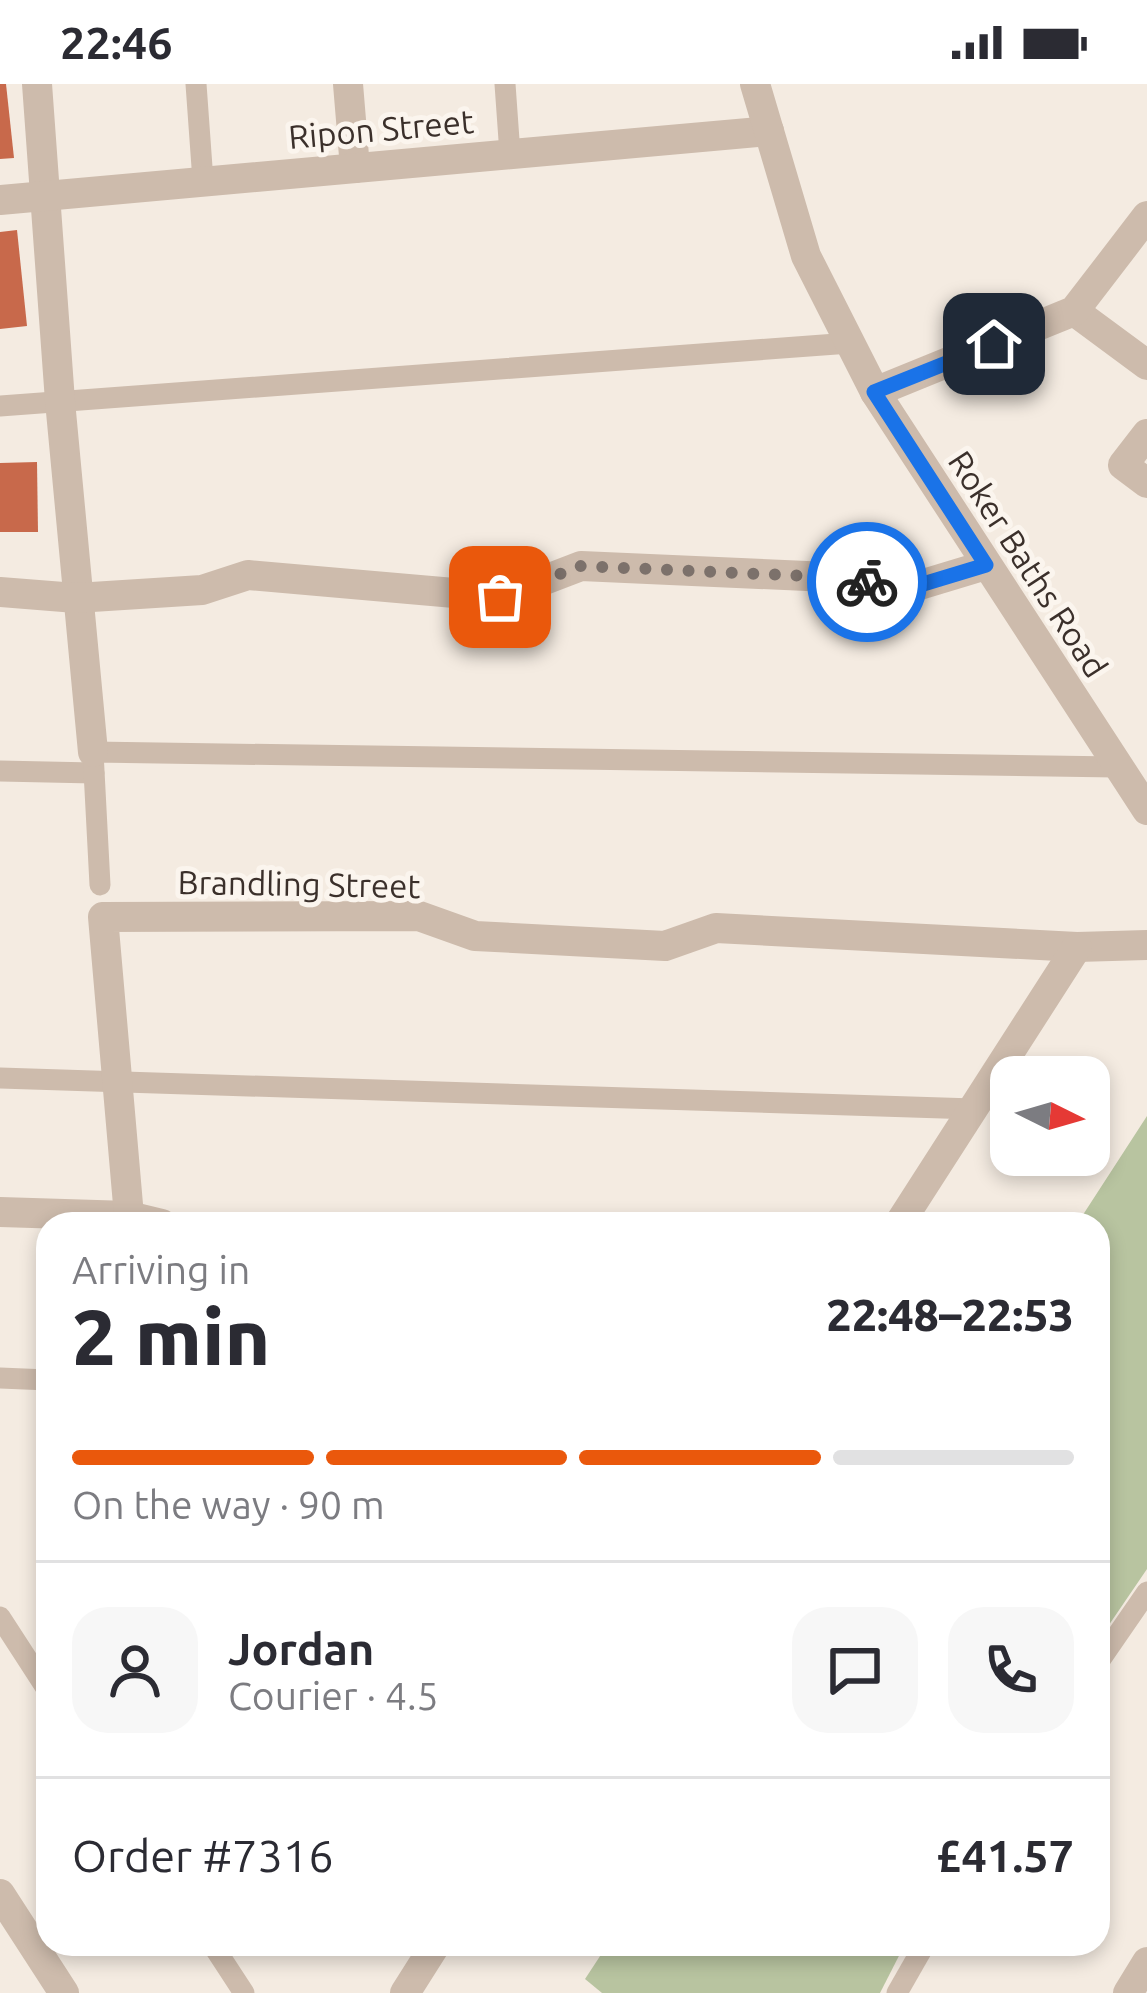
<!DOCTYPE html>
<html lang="en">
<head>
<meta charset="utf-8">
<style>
  :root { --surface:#fff; --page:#f7f7f7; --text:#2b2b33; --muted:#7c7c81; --line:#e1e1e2; --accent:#ea580c }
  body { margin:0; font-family:Ubuntu,sans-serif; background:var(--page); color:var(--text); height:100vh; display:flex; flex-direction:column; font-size:45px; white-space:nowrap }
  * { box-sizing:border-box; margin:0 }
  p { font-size:39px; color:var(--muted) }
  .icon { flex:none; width:66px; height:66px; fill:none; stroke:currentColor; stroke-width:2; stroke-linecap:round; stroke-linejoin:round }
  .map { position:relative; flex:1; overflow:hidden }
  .drawer { position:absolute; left:36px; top:1128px; width:1074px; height:744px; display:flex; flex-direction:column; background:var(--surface); border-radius:36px; box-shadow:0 6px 18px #0003 }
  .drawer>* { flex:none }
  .needle { width:78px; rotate:95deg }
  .buttons { position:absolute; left:990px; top:972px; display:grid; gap:24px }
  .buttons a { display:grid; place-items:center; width:120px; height:120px; border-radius:24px; background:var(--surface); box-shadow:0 6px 18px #0003; font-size:60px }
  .pin { position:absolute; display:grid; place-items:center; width:102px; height:102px; color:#fff; margin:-51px; border-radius:24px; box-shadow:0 6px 18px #0006 }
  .courier { position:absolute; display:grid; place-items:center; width:120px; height:120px; margin:-60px; border:9px solid #1a73e8; border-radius:50%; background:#fff; color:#222; box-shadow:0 3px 15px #0007 }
  .headline em { font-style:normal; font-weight:800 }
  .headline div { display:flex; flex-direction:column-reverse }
  .headline { display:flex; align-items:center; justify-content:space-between; height:204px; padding:0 36px }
  h1 { font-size:78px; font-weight:800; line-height:90px }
  .bar { display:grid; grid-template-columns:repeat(4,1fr); gap:18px 12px; align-content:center; height:144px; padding:0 36px }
  .bar i { height:15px; border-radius:9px; background:var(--line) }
  .bar .selected { background:var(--accent) }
  .bar p { grid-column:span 4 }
  .line { display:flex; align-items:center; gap:30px; padding:0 36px; border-top:3px solid var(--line) }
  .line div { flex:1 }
  .round { display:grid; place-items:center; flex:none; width:126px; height:126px; border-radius:36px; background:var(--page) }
  .status { display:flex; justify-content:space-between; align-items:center; height:84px; padding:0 60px; background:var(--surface); direction:ltr }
  .status svg { height:33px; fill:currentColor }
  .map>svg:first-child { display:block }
</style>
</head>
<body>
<div class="status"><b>22:46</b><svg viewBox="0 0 49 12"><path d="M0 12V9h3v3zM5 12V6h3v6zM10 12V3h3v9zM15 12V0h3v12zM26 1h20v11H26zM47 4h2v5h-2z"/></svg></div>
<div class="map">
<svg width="1147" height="1909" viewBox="0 0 1147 1909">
  <rect width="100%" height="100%" fill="#f4ebe1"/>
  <g fill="#b8c4a0">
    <path d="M1147 1032V1485L1098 1557V1140H1077Z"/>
    <path d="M608 1860H905L880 1909H602L585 1895Z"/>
  </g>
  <g fill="#c8694b">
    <path d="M0 0H6L14 74 0 75Z"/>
    <path d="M17 146 27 242 0 245V148Z"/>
    <path d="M37 378 38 448H0V379Z"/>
  </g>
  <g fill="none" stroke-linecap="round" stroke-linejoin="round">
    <g stroke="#cdbbac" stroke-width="21">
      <path d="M196 0 203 97"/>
      <path d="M505 0 510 70"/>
      <path d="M0 322 850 259"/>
      <path d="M0 687 94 689"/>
      <path d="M100 801 93 668 1116 683"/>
      <path d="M0 994 974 1025"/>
      <path d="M0 1294 48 1296"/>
      <path d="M0 1533 48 1607"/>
      <path d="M1098 1579 1147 1508"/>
      <path d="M212 1860 244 1909"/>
      <path d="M897 1909 925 1860"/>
    </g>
    <g stroke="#cdbbac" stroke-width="30">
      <path d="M37 0 60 317 93 668"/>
      <path d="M348 0 355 84"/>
      <path d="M0 116 769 47"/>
      <path d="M1074 227 1147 281"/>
      <path d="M875 308 1074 227 1147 132"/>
      <path d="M1147 350 1123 381 1147 399"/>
      <path d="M0 508 76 514 202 506 248 491 500 513 581 482 829 493 910 504 986 481"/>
      <path d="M0 1128 129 1132 162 1140"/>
      <path d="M129 1132 103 833 419 832 475 852 665 862 716 844 1077 863 1147 861"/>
      <path d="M899 1140 1077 863"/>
      <path d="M0 1810 64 1909"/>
      <path d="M405 1909 436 1860"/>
      <path d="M1128 1909 1147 1878"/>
    </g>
    <path stroke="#cdbbac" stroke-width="30" d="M755 0 806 172 875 308 1147 726"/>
  </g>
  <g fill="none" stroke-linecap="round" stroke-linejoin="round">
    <path stroke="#7c716b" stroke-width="12" stroke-dasharray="0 21.6" d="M500 513 581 482 829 493 867 498"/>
    <path stroke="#1a73e8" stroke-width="15" d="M867 498 910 504 986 481 874 308 994 260"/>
  </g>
  <g text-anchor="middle" stroke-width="10" stroke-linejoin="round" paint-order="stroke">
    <g font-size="33" fill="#3b302b" stroke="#fbf5ee">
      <text transform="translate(381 45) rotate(-5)" y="12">Ripon Street</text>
      <text transform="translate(1028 480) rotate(57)" y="12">Roker Baths Road</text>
      <text transform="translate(299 800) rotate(1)" y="12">Brandling Street</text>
    </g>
  </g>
</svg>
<div class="buttons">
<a><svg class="needle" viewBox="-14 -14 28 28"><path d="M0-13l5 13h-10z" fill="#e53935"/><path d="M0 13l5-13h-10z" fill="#7c7c81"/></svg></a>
</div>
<div class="pin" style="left:500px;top:513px;background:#ea580c"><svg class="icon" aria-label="bag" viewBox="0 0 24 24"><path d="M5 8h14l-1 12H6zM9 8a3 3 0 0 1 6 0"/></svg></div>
<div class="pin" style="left:994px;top:260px;background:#1f2937"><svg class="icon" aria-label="home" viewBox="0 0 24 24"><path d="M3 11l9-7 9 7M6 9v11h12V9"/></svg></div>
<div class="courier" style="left:867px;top:498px"><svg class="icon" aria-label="bike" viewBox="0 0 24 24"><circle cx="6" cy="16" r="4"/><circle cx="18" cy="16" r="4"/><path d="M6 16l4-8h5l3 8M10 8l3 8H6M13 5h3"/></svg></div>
<section class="drawer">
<div class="headline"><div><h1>2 min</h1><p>Arriving in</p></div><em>22:48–22:53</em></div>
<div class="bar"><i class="selected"></i><i class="selected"></i><i class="selected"></i><i></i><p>On the way · 90 m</p></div>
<div class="line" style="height:216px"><a class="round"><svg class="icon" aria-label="person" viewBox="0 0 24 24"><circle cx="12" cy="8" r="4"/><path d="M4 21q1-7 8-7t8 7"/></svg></a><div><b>Jordan</b><p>Courier · 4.5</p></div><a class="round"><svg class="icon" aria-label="chat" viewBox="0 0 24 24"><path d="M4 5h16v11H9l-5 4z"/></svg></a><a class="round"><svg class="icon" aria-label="phone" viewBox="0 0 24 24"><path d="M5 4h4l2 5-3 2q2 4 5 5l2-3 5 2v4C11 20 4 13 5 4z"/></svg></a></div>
<div class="line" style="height:156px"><div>Order #7316</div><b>£41.57</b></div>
</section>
</div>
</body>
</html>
